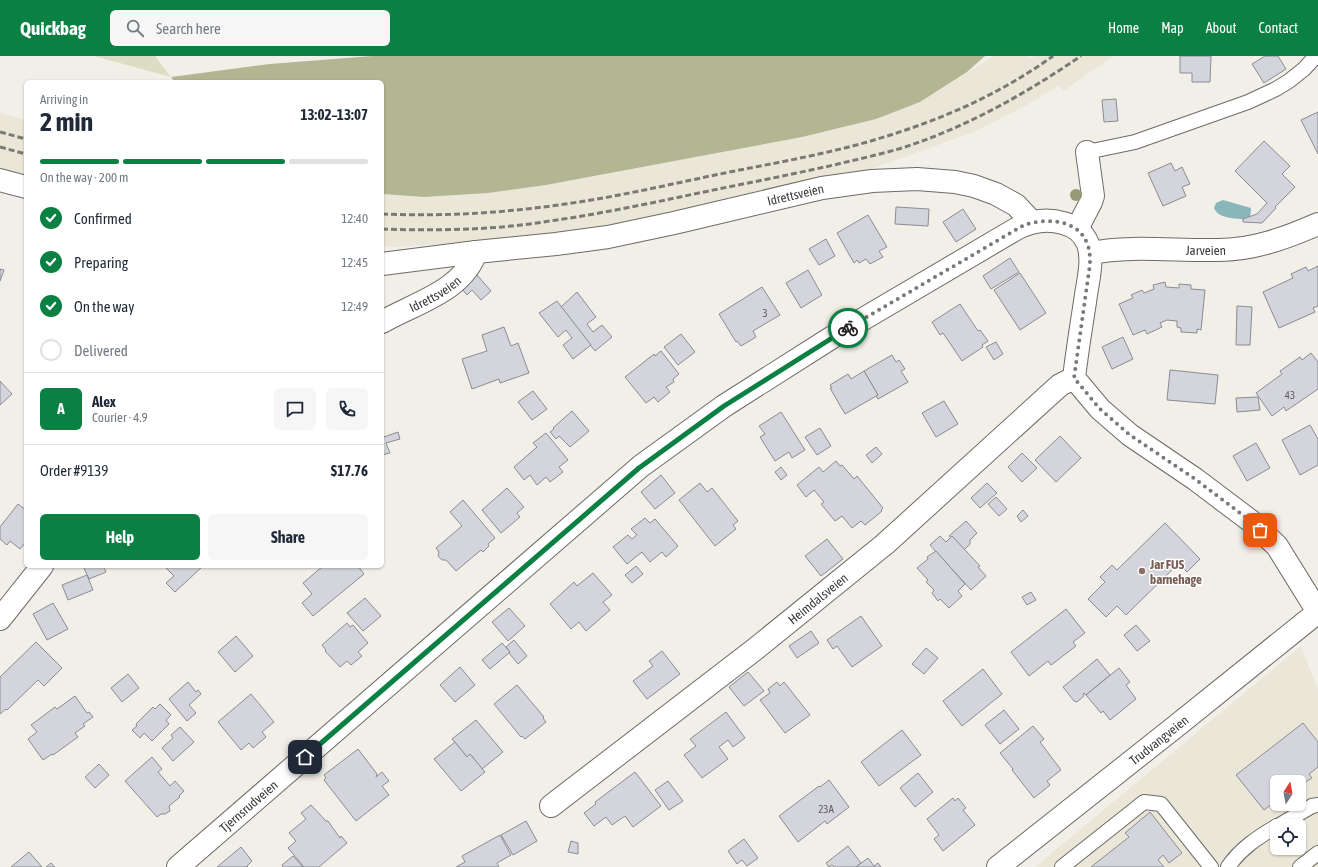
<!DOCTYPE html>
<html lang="en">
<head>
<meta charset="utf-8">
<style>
  :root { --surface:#fff; --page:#f6f6f7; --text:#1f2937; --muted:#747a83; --line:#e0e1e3; --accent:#0b8043 }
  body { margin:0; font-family:"Asap Condensed",sans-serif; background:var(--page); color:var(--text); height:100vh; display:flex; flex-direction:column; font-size:15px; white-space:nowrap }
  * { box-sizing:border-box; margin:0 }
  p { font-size:13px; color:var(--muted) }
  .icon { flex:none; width:22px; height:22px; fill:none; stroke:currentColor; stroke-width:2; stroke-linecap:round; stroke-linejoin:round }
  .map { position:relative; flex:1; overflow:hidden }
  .panel { position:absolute; left:24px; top:24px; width:360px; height:488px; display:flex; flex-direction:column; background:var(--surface); border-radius:6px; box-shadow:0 1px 3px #0004 }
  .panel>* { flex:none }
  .needle { width:26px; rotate:11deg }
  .fabs { position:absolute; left:1270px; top:719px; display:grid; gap:8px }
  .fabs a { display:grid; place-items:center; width:36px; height:36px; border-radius:6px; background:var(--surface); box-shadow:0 1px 3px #0004; font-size:20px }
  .pin { position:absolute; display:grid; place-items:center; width:34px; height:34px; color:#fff; margin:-17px; border-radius:8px; box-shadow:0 2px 6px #0006 }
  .courier { position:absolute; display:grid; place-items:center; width:40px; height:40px; margin:-20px; border:3px solid #0b8043; border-radius:50%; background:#fff; color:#222; box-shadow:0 1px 5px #0007 }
  .head em { font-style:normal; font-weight:700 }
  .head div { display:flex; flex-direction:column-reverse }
  .head { display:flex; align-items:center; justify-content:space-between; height:68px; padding:0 16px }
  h1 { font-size:26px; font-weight:700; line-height:30px }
  .bar { display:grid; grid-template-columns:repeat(4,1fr); gap:6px 4px; align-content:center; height:48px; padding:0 16px }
  .bar i { height:5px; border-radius:3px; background:var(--line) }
  .bar .on { background:var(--accent) }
  .bar p { grid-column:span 4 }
  .line { display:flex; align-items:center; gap:10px; padding:0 16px; border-top:1px solid var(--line) }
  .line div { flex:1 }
  .round { display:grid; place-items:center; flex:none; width:42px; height:42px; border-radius:6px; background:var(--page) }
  ol { padding:0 16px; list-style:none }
  li { display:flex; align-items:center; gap:12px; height:44px }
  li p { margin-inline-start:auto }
  li .icon { padding:4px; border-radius:50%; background:var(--accent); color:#fff; stroke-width:4 }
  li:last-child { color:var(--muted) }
  li i { width:22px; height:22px; border:2px solid var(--line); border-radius:50% }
  .action { display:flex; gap:8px; margin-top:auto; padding:8px 16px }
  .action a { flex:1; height:46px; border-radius:6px; background:var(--accent); color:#fff; font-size:16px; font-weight:700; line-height:46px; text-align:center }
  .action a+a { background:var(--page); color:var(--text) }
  header { display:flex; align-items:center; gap:24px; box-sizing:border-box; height:56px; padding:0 20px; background:var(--accent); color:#fff }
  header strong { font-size:19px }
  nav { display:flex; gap:22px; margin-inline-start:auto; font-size:14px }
  .search { width:280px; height:36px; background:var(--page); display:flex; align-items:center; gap:10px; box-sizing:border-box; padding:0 14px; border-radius:6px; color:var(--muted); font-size:15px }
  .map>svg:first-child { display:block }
</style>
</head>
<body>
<header>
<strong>Quickbag</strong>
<div class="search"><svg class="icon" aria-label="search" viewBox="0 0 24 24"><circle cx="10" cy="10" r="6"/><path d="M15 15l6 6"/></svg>Search here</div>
<nav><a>Home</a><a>Map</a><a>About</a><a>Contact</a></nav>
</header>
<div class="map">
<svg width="1318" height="811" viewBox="0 0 1318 811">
  <rect width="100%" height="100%" fill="#f1efe8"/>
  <g fill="#ebe7d8" fill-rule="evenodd">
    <path d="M994 0H1028L1030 3 1035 0H1113L1064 35 1058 30 1025 50 974 76 873 112 829 124 593 172 552 178 479 186 398 191 382 190V138L424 141 488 137 546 129 802 81 920 46Z"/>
    <path d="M0 57 26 64V119L0 112Z"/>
    <path d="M1301 590 1318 634V811H1035ZM1277 726H1299V748H1277ZM1277 770H1299V792H1277Z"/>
  </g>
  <path fill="#dbdec4" d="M94 0H155L171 21Z"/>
  <path fill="#b2b693" d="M372 0H985L967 16 920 46 876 63 802 81 546 129 488 137 424 141 382 138V26H175L171 21 270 8Z"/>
  <path fill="#89b6b8" d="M1223 144 1251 152 1250 164C1238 162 1219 164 1214 152L1216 147Z"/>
  <g fill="#d4d4dc" stroke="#8b8c92">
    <path d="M1180 0H1211L1210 26H1192V17H1180Z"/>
    <path d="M1265 0H1278L1286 13 1264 27 1252 8Z"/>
    <path d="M1116 43 1118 65 1104 66 1102 44Z"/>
    <path d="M1318 56V98L1301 64Z"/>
    <path d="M1264 85 1290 110 1282 118 1295 131 1275 151 1276 152 1262 167 1243 166V163L1257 158 1267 147 1235 115Z"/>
    <path d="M1171 107 1175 115 1182 111 1190 128 1182 131 1186 140 1163 150 1148 117Z"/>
    <path d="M896 151 929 153 928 170 895 168Z"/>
    <path d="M963 153 976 173 956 186 943 166Z"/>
    <path d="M868 159 887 191 879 195 883 201 870 208 866 203 859 207 857 204 854 207 837 177Z"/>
    <path d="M826 183 835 200 819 209 809 193Z"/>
    <path d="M1010 202 1019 216 991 233 983 220Z"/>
    <path d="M1318 210V250L1313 252 1315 256 1279 272 1263 236 1293 222 1291 218 1306 211 1308 215Z"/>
    <path d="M0 213 4 214 0 225Z"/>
    <path d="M808 214 822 239 801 252 786 227Z"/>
    <path d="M1020 217 1046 257 1020 274 994 234Z"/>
    <path d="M477 219 491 235 481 244 472 234 467 239 462 233Z"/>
    <path d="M1165 226 1166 231 1179 232V228L1191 229V233L1205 234 1201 274 1197 273V277L1181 276V272L1177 271V265L1167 264 1160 267 1162 271 1147 278 1145 274 1133 279 1119 248 1133 242 1131 239 1142 234 1144 237 1154 233 1153 229Z"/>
    <path d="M762 231 780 259 753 275 756 281 741 290 737 285 736 286 719 258Z"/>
    <path d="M577 236 596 261 587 268 593 276 602 269 612 281 595 295 561 251Z"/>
    <path d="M557 245 591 289 573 303 563 289 572 282 566 274 558 281 539 257Z"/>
    <path d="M960 248 978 275 980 274 988 285 982 289 983 291 962 305 943 277 940 279 932 266Z"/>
    <path d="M1237 250 1252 251 1250 289H1236Z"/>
    <path d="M504 271 511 290 518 287 529 317 500 327 499 323 472 333 462 303 487 295 482 279Z"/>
    <path d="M681 278 695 296 678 309 664 291Z"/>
    <path d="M1123 281 1133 303 1112 313 1102 291Z"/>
    <path d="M996 286 1003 298 994 304 986 291Z"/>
    <path d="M661 295 679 318 673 323 674 326 666 331 670 336 658 346 654 341 646 347 625 321 654 298 655 300Z"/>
    <path d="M1311 297 1318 306V333L1286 355 1284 351 1272 360 1256 337 1282 318 1280 315 1300 301 1302 304Z"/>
    <path d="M892 299 896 306 899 304 905 313 901 315 908 326 878 343 876 340 878 339 864 315Z"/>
    <path d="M1170 314 1218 319 1215 348 1167 344Z"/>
    <path d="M864 315 878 339 845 358 830 332H832L830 329 848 318 851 323Z"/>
    <path d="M0 325 12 338 0 349Z"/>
    <path d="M533 335 547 353 532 364 518 346Z"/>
    <path d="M1258 341 1260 354 1237 356 1236 342Z"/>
    <path d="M944 345 958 368 936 381 922 357Z"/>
    <path d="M572 355 589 375 570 391 559 380 556 383 550 376 554 373 553 372Z"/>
    <path d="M781 356 805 394 792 402 789 396 775 405 760 381 765 378 759 370Z"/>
    <path d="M1310 369 1318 383V409L1300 419 1282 384Z"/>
    <path d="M820 372 831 390 817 399 805 381Z"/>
    <path d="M382 374 384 381 398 376 400 383 386 387 390 397 382 399Z"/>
    <path d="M546 377 568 404 559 411 563 416 550 426 546 421 537 429 530 419 524 424 514 411 537 391 533 387Z"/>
    <path d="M1060 380 1081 402 1056 426 1035 404Z"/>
    <path d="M1256 387 1270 412 1247 425 1233 400Z"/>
    <path d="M876 391 882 398 872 407 866 399Z"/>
    <path d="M1022 397 1037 412 1022 426 1008 411Z"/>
    <path d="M836 405 840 410 842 409 854 423 857 420 883 452 881 454 882 455 865 469 861 465 852 472 842 460 835 465 821 448 824 446 814 434 806 441 797 429 819 411 823 416Z"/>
    <path d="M781 411 787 419 781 424 775 416Z"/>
    <path d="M661 419 675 437 655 453 641 436Z"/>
    <path d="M700 427 707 436 712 432 738 465 733 469 736 473 715 490 679 444Z"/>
    <path d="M987 427 997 437 980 452 971 442Z"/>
    <path d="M507 432 524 451 517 457 520 461 501 477 482 454Z"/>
    <path d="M996 441 1007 453 999 460 988 448Z"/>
    <path d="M463 444 495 482 488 488 489 490 483 496 481 494 456 515 446 504H442L438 500 439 496 436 492 462 470 450 456Z"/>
    <path d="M18 448 26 454V486L20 493 10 485 7 489 0 483V471Z"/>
    <path d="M1023 454 1028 460 1021 466 1017 460Z"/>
    <path d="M645 462 650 467 655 463 678 490 666 501 662 496 650 506 642 496 627 508 613 491 628 479 632 483 637 479 631 473Z"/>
    <path d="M966 465 977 477 970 484V488L964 494 952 480 951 482 949 480Z"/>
    <path d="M1165 467 1200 503 1187 516 1179 507 1126 559 1117 550 1106 561 1088 543 1105 526 1100 521 1112 509 1117 514Z"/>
    <path d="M940 480 946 486 952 480 980 510 978 511 986 520 971 534 930 489Z"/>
    <path d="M827 483 843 503 821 520 805 500Z"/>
    <path d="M936 495 965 528 958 535 962 540 949 552 940 543 938 545 932 537 934 534 926 526 928 524 917 512 928 503 927 501Z"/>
    <path d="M83 510H103L106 516 89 523Z"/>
    <path d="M164 510H203L175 536 166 527 174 520Z"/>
    <path d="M323 510H358L364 518 313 560 302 547 312 538 303 527Z"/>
    <path d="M636 510 643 518 632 527 625 519Z"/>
    <path d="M593 517 612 539 603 546 610 554 586 575 579 566 571 573 550 548 574 526 577 530Z"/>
    <path d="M87 519 93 534 68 544 62 529Z"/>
    <path d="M1031 536 1036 544 1027 549 1022 541Z"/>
    <path d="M365 542 381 560 363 575 347 557Z"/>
    <path d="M53 547 68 573 47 584 33 558Z"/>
    <path d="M509 552 525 570 508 585 492 566Z"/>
    <path d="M1066 553 1085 577 1073 586 1076 590 1051 609 1048 605 1029 620 1011 596Z"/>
    <path d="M861 560 882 590 852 611 837 590 833 593 827 584Z"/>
    <path d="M347 567 350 571 353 569 368 587 358 596 362 600 351 609 347 605 340 611 325 595 326 594 322 589Z"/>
    <path d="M1136 569 1150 585 1137 595 1124 579Z"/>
    <path d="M811 575 819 587 797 602 789 590Z"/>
    <path d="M236 580 253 600 235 616 218 596Z"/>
    <path d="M514 584 527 600 518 608 509 597 510 596 506 591Z"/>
    <path d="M36 586 62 612 44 630 38 624 7 654 6 653 0 658V621Z"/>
    <path d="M502 587 510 596 490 613 482 604Z"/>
    <path d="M926 592 938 602 924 618 912 608Z"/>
    <path d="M662 595 680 618 647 643 633 625 653 610 649 605Z"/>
    <path d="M1097 603 1110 619 1086 639 1084 637 1083 638 1084 640 1077 646 1074 645 1063 631Z"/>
    <path d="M460 611 475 629 455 646 440 629Z"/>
    <path d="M1119 612 1130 626 1126 629 1136 643 1110 664 1103 655 1101 657 1086 639Z"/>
    <path d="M983 613 1002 638 962 670 943 645Z"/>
    <path d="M748 616 764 635 744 650 729 631Z"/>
    <path d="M128 618 139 632 122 646 111 632Z"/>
    <path d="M188 626 196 636 198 634 201 638 189 649 196 657 187 665 169 643Z"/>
    <path d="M777 626 780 630 784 626 810 659 785 677 760 644 770 637 768 633Z"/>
    <path d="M517 629 544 661 543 662 546 666 525 683 522 680 521 681 494 648Z"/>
    <path d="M251 638 274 666 262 676 266 681 253 692 249 687 241 694 218 666Z"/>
    <path d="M75 640 87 657 89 656 93 661 83 668 85 670 75 677 78 681 53 699 52 698 43 704 28 683 37 676 31 669 55 651 57 653Z"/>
    <path d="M160 648 171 659 166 664 169 668 152 685 144 677 140 682 132 674 137 670 136 668 153 651 155 653Z"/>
    <path d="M1004 654 1019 673 1000 688 985 669Z"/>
    <path d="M726 656 745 682 733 691 728 684 719 691 728 703 702 722 684 699 696 690 690 683Z"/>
    <path d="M476 664 503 696 482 713 470 698 467 701 452 683Z"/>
    <path d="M1303 667 1318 686V711L1309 718 1312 722 1304 727 1302 724 1299 726H1277V744L1264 754 1236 719Z"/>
    <path d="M1033 670 1044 683 1040 686 1061 714 1047 725 1050 729 1034 742 1012 714 1013 713 1000 697Z"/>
    <path d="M180 671 194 686 173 705 162 692 173 682 171 679Z"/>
    <path d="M902 674 921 699 879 730 861 706Z"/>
    <path d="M455 686 467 701 470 698 485 716 461 735 434 703Z"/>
    <path d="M358 693 377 718 376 721 382 716 389 725 382 730 389 739 356 765 324 724 326 722 324 719Z"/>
    <path d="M152 701 162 713 158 716 170 730 175 725 184 735 179 740 180 741 169 750 170 755 165 758H161L157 761 125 725Z"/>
    <path d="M99 708 109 719 95 732 85 721Z"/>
    <path d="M635 716 661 750 633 771 625 760 612 769 606 761 594 770 584 757 596 748 595 746Z"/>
    <path d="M918 717 933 736 915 751 900 732Z"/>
    <path d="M829 724 849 751 827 768 825 765 798 786 779 760 819 730 820 731Z"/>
    <path d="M668 725 683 745 669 754 655 734Z"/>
    <path d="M953 742 955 745 958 742 966 752 963 754 975 769 943 795 934 783 939 779 927 763Z"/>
    <path d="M311 749 326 765H328L340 782 341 780 347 787 319 811H304L288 792 296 785 289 777 306 763 301 757Z"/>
    <path d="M1150 756 1182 797 1169 807 1163 799 1158 804 1164 811H1091L1129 781 1125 777Z"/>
    <path d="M526 765 537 785 513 799 501 779Z"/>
    <path d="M500 779 511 799 497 807 499 811H456L465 806 462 800Z"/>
    <path d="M744 783 758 802 747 810 742 804 737 808 728 795Z"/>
    <path d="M571 785 578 787V798L568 796Z"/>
    <path d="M848 790 861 807 856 811H834L832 809 829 811 826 807Z"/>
    <path d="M241 791 252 805 247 810 248 811H217Z"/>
    <path d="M29 796 42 811H11Z"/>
    <path d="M293 800 303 811H283L282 809Z"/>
    <path d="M868 802 874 810 878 807 881 811H856Z"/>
    <path d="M51 807 55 811H46Z"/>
  </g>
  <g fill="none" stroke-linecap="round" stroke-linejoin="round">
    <defs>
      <g id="service">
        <path d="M1087 96 1135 86 1248 46 1276 33 1289 25 1304 13 1316 0"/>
        <path d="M1278 770 1312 750 1318 749"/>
        <path d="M1062 811 1144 746 1161 748 1211 811"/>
        <path d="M1228 811C1240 793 1258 781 1277 770"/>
        <path d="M1300 811 1318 797"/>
      </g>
      <g id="minor">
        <path d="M0 124 26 131"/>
        <path d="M1077 173 1091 146 1093 140 1087 96"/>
        <path id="s1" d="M1090 197C1132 189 1175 195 1218 194 1253 194 1286 182 1318 168"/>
        <path id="s2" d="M382 208 476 196 556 188 608 181 674 167 822 132 872 125 917 123 955 126 974 130 996 138 1016 149 1032 166"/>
        <path id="s3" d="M382 266C415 247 463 235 476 196"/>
        <path d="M0 563 42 510"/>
        <path id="s4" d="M551 750 754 594 885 488 1060 329 1074 322"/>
        <path id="s5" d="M178 811 641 410 724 350 831 282 1016 173C1031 165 1046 162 1063 167 1075 170 1083 176 1088 188 1094 206 1087 228 1085 246 1081 271 1077 297 1074 322L1100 353 1130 379 1195 423 1252 466 1277 490 1318 556"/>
        <path id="s6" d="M998 811 1175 671 1318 556"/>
      </g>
    </defs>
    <use href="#service" stroke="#6d6b65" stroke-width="16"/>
    <use href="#minor" stroke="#6d6b65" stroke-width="24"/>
    <use href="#service" stroke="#fff" stroke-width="14"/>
    <use href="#minor" stroke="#fff" stroke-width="22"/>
    <g stroke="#7a7974" stroke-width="3" stroke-dasharray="6 3" stroke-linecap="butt">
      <path d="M0 76 26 83"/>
      <path d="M0 91 26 98"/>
      <path d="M382 158C450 161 518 156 585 145 629 138 672 128 715 119 763 109 812 101 860 88 929 69 995 42 1053 0"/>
      <path d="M382 173C438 175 495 174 550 165 599 158 647 148 694 138 742 128 790 119 838 108 859 103 881 98 902 92 967 71 1025 38 1081 0"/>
    </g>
  </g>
  <circle fill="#979977" cx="1076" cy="139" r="6"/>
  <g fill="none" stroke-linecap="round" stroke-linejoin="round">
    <path stroke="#7b7975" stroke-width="4" stroke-dasharray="0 7.2" d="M848 272 1024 169C1046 162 1079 162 1088 190 1090 196 1090 202 1090 208L1074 322 1100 353 1130 379 1195 423 1252 466 1260 474"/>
    <path stroke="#0b8043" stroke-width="5" d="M305 701 639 412 724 350 848 272"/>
  </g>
  <circle fill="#8d6e63" stroke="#fff" stroke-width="1.5" cx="1142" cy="515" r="4"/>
  <g text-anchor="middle" stroke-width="3" stroke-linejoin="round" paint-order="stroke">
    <g font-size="11" fill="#616060">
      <text x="765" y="261">3</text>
      <text x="1290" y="343">43</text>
      <text x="826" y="757">23A</text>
    </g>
    <g font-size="13" fill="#3b3a37" stroke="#fff">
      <text dy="5" stroke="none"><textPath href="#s2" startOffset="420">Idrettsveien</textPath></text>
      <text dy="5" stroke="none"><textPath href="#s1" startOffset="116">Jarveien</textPath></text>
      <text dy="5" stroke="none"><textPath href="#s3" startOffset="60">Idrettsveien</textPath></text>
      <text dy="5" stroke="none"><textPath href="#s4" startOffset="338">Heimdalsveien</textPath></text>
      <text dy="5" stroke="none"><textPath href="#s6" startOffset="205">Trudvangveien</textPath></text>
      <text dy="5" stroke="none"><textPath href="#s5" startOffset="93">Tjernsrudveien</textPath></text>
    </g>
    <g font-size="13" font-weight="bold" fill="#785e54" stroke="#fff" text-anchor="start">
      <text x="1150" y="513">Jar FUS<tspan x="1150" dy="15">barnehage</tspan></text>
    </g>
  </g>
</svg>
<div class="fabs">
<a><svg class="needle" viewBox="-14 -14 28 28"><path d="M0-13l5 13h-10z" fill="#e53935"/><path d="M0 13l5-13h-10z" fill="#747a83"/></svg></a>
<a><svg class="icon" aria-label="locate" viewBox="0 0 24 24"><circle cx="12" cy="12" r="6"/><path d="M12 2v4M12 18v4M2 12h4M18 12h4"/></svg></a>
</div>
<div class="pin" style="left:1260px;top:474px;background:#ea580c"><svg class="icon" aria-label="bag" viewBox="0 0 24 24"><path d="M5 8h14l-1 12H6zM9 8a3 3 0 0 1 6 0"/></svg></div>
<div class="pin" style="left:305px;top:701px;background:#1f2937"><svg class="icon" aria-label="home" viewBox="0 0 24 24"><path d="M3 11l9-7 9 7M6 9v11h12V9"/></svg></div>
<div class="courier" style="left:848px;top:272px"><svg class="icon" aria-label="bike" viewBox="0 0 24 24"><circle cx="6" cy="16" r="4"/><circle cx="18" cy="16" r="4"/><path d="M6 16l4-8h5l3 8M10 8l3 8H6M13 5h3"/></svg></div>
<section class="panel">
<div class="head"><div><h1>2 min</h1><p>Arriving in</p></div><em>13:02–13:07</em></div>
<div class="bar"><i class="on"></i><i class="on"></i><i class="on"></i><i></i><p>On the way · 200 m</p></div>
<ol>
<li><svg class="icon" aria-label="check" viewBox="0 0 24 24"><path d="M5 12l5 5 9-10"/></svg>Confirmed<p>12:40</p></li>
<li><svg class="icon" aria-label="check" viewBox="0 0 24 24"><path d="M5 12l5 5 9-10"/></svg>Preparing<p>12:45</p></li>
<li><svg class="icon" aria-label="check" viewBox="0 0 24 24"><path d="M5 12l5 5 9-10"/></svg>On the way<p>12:49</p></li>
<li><i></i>Delivered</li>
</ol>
<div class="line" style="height:72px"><b class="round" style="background:var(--accent);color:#fff">A</b><div><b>Alex</b><p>Courier · 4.9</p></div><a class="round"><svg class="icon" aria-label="chat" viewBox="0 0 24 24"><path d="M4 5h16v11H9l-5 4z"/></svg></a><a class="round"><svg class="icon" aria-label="phone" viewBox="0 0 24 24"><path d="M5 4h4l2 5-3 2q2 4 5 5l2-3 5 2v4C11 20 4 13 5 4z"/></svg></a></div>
<div class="line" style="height:52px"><div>Order #9139</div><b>$17.76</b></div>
<div class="action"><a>Help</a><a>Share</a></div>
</section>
</div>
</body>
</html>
